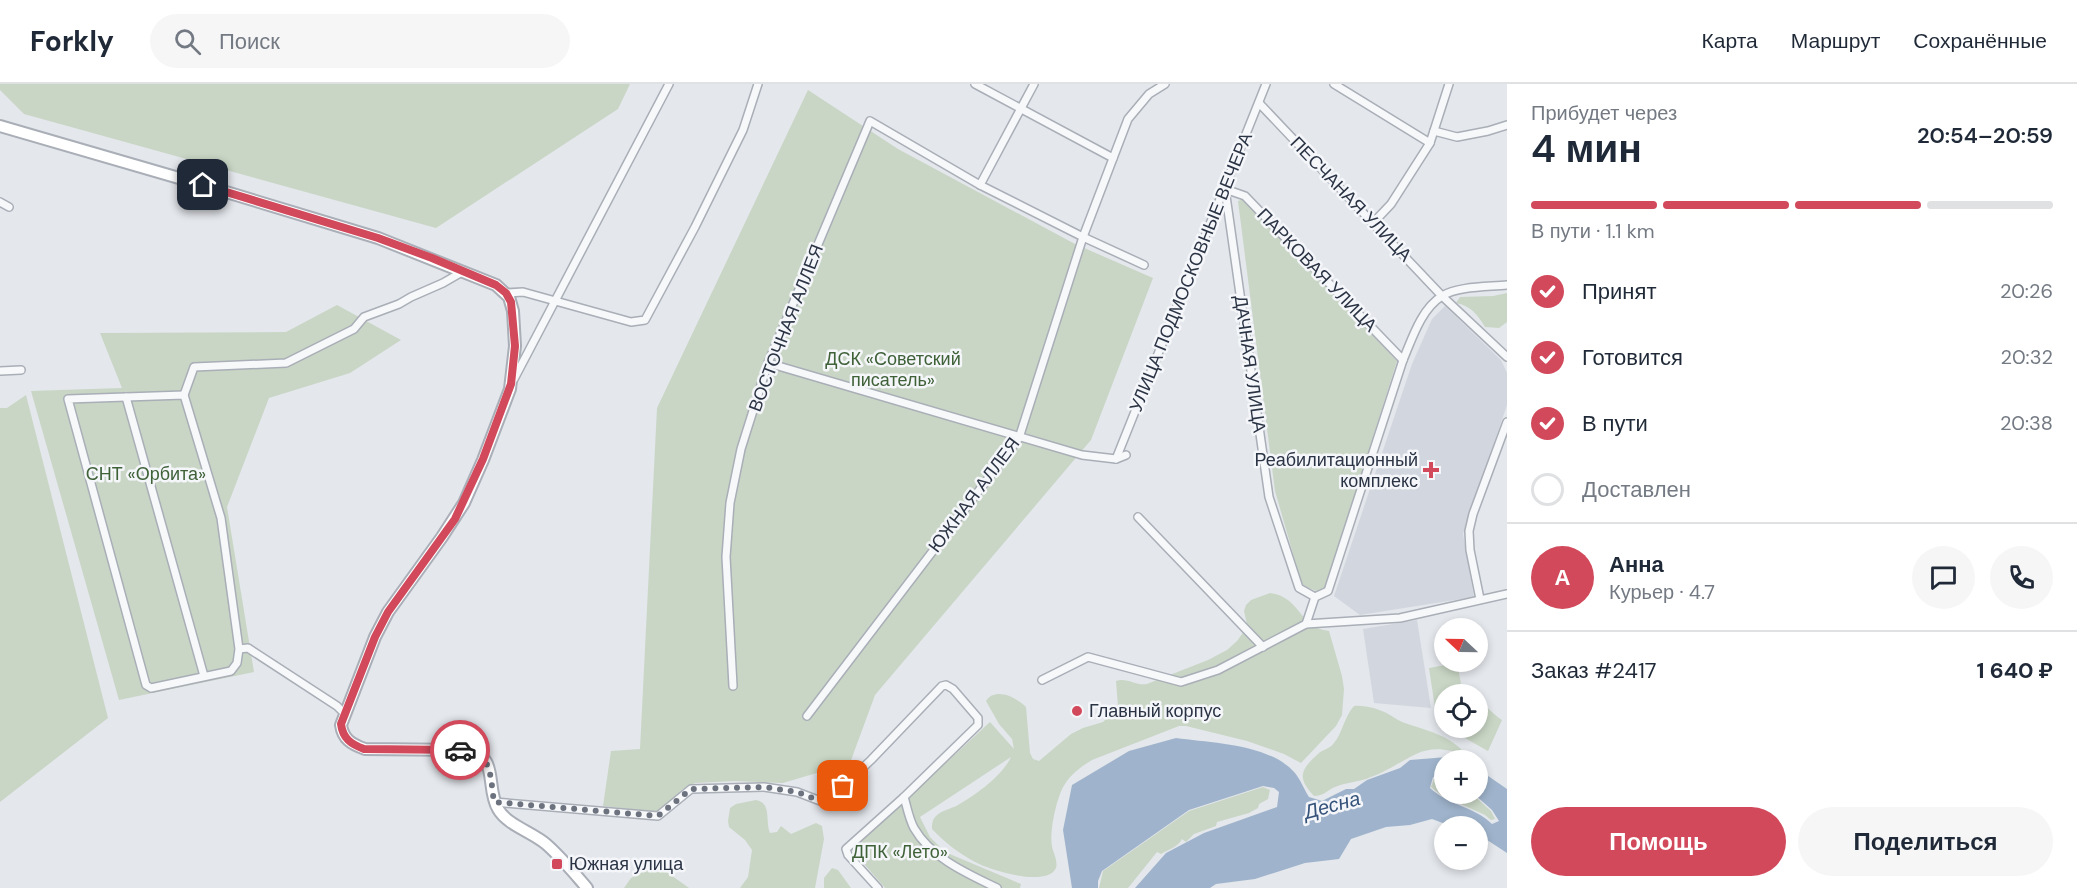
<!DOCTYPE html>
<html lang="ru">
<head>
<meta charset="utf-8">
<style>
  :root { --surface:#fff; --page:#f6f6f7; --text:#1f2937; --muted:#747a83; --line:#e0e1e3; --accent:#d1495b }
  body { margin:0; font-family:"DM Sans",sans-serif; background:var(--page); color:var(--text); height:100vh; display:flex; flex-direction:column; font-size:22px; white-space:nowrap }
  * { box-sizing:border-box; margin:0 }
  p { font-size:20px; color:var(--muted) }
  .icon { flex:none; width:33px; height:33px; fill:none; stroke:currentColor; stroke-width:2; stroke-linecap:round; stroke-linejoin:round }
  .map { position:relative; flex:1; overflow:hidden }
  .details { display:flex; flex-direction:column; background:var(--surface); width:570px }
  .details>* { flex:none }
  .needle { width:39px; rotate:292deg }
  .controls { position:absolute; left:1434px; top:534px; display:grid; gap:12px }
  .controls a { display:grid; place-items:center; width:54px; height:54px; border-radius:50%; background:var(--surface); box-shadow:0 3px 9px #0003; font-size:30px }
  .pin { position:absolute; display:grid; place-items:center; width:51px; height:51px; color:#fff; margin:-26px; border-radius:12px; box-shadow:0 3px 9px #0006 }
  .courier { position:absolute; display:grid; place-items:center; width:60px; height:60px; margin:-30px; border:4px solid #d1495b; border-radius:50%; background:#fff; color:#222; box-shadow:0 2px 8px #0007 }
  .headline em { font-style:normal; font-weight:600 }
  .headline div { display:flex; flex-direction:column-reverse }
  .headline { display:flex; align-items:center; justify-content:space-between; height:102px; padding:0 24px }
  h1 { font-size:39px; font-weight:600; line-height:45px }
  .bar { display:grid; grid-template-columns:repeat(4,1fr); gap:9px 6px; align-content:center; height:72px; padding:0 24px }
  .bar i { height:8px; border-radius:4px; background:var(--line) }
  .bar .selected { background:var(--accent) }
  .bar p { grid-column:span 4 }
  .line { display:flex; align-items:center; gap:15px; padding:0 24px; border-top:2px solid var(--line) }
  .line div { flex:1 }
  .round { display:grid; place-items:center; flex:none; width:63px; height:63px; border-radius:32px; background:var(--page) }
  ol { padding:0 24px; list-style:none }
  li { display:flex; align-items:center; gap:18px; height:66px }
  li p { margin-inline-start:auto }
  li .icon { padding:6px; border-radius:50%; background:var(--accent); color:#fff; stroke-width:4 }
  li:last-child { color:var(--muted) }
  li i { width:33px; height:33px; border:3px solid var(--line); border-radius:50% }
  .primary-button { display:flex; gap:12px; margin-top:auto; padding:12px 24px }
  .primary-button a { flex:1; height:69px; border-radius:36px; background:var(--accent); color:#fff; font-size:24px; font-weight:600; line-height:69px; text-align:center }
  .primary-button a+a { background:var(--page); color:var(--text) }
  header { display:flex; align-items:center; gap:36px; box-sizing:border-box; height:84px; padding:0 30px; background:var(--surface); border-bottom:2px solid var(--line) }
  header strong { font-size:28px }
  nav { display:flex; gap:33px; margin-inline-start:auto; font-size:21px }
  .search { width:420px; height:54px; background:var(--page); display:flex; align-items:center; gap:15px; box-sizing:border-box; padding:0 21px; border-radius:33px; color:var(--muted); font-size:22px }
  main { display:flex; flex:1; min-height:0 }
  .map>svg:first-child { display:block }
</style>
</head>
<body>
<header>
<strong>Forkly</strong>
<div class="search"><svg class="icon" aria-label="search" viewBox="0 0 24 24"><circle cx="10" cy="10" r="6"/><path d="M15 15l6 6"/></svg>Поиск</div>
<nav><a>Карта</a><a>Маршрут</a><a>Сохранённые</a></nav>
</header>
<main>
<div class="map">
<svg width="1507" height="804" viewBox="0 0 1507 804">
  <rect width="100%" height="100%" fill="#e4e7ec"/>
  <g fill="#d2d6de">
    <path d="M1445 222 1501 276 1507 289V321L1463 450 1474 513 1360 531 1334 512 1412 280 1432 235Z"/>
    <path d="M1417 536 1431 624 1374 619 1363 545Z"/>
  </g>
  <g fill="#c9d6c5">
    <path d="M0 0H630L618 25 436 144 24 30 0 6Z"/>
    <path d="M808 6 898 65 1075 160 1153 194 1091 356 875 611 850 679 783 699 735 697 695 699 683 705 658 728 603 722 611 667 640 665 657 324Z"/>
    <path d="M1244 115 1397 277 1326 503 1316 507 1302 501 1275 407 1238 117Z"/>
    <path d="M1507 209V238L1499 244 1485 243C1477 230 1471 222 1456 219L1460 213 1493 212Z"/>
    <path d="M337 221 401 256 350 289 269 314 227 423 254 588 119 616 31 307 122 304 100 249 286 248Z"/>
    <path d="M26 311 108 634 0 718V324H7Z"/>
    <path d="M1270 509C1301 513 1298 543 1329 547L1342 592 1344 605 1342 631 1336 642 1301 679 1284 670 1247 657 1186 642H1179L1092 676C1082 682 1071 690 1065 700 1057 711 1049 748 1052 762 1053 769 1058 776 1056 784 1047 804 990 786 975 778 960 770 944 758 932 745 932 740 932 736 936 732 942 726 951 725 958 721 977 710 1002 692 1011 673L920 733 930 753 945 768 1021 800 1020 804H885L852 766 990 638 1014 665 1012 655 999 640 986 617C995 603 1016 613 1026 623L1030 669 1033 675 1039 677 1071 650 1083 644 1103 638 1118 623 1116 597C1127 593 1136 602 1147 600L1208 576 1227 566 1237 557 1245 546 1247 540 1244 527 1246 521 1251 516Z"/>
    <path d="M1457 579 1463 610H1444V642L1437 637 1429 584Z"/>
    <path d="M1478 618C1486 621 1494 631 1502 636L1488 667 1447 644H1478Z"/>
    <path d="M1354 622C1365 621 1380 625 1390 631 1394 633 1397 636 1402 638 1424 646 1452 651 1467 672 1420 653 1411 678 1371 693 1360 698 1347 698 1335 703 1327 706 1324 712 1314 712 1297 694 1300 686 1318 670 1323 665 1330 665 1334 659 1343 648 1344 633 1354 622Z"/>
    <path d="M1434 695 1444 696V710H1472L1491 727 1495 735 1491 736 1485 731 1441 711 1431 703Z"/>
    <path d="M1263 703 1270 706 1268 715 1259 720 1258 724 1249 729 1217 738 1216 742 1194 750 1186 758 1182 755C1178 763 1169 765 1161 770L1157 768 1128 804H1099L1103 787 1189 727Z"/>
    <path d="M756 716C772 719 765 736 770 749L777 748 781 742 791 750 816 739 822 742 824 755 815 804H740L748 793 752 766 745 756 729 743 728 737 730 724 736 720Z"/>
    <path d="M654 782 661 784 689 804H624L631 794Z"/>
    <path d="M832 784 838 786 851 804H824V794Z"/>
  </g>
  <path fill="#9fb4cc" d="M1176 654C1212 659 1270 660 1295 689 1300 695 1304 705 1309 713L1322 717 1346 705H1354L1367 696 1400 684 1410 676 1447 673 1456 676H1444V695L1433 693 1430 704C1448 721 1475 723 1492 740L1499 737 1492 726 1474 710H1478V685L1507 705V769L1478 750 1477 742 1452 734 1448 741 1432 735 1410 741 1386 743 1351 755 1339 775 1305 779 1255 795 1216 800 1210 804H1135L1166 769 1204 749 1277 723 1279 708 1274 704 1263 702 1189 726 1102 787 1098 797V804H1072L1063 746 1072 701 1129 667Z"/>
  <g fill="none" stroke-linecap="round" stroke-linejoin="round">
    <defs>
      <g id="street">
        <path d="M975 0 1113 74"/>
        <path d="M1334 0 1430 59"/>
        <path d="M1259 19 1442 212 1507 273"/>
        <path d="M1434 47 1457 53 1488 47 1507 41"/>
        <path d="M980 101 1034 0"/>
        <path d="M0 118 9 123"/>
        <path d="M1374 138 1391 120 1430 59 1449 0"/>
        <path d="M506 209 523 208 631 238 645 236 695 143 743 46 758 0"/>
        <path d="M768 279 1082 371 1116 375 1126 371"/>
        <path d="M0 287 21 286"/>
        <path d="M514 295 669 0"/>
        <path d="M184 311 194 283 286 279 354 245 364 233 399 220 411 213 443 199 462 188"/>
        <path d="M126 313 204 592"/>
        <path d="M1116 375 1266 0"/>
        <path d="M1138 433 1263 563"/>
        <path d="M1315 513 1299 504 1269 413 1225 105 1245 112 1403 276"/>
        <path d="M1480 515 1470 466 1469 447 1473 430 1507 338"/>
        <path d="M1306 540 1315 513 1328 507 1403 276C1412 255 1421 225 1442 212 1458 202 1488 203 1507 201"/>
        <path d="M239 565 221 434 184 311 68 315 146 601 151 604 231 587 237 579 239 565 248 564 337 622 344 629"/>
        <path d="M1042 596 1088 573 1181 598 1218 586 1306 540 1400 534 1507 510"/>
        <path d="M733 602 726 473 730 419 741 365 768 279 870 37 980 101 1083 153 1144 181"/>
        <path d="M807 632 1019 354 1083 153 1128 35 1149 10 1165 0"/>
        <path d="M904 713C907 723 909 735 914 744 931 774 968 790 997 804"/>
        <path d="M494 718 658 732 691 705 764 703 797 708 823 718 830 715 871 676 942 602 946 601 953 605 978 634V641L904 713 846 765 848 771 878 804"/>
      </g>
      <path id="secondary" d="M0 42 203 101 378 154 496 201 509 213 513 227 515 262 510 305 483 376 464 419 442 453 388 528 375 553 341 641C343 655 351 660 365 665L466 666C500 671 485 703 498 725 507 741 532 748 546 760 561 773 574 789 587 804"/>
    </defs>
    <use href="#street" stroke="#a9aeb7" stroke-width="10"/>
    <use href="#secondary" stroke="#a9aeb7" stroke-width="14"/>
    <use href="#street" stroke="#f7f8fa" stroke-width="7"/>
    <use href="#secondary" stroke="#fff" stroke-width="10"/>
  </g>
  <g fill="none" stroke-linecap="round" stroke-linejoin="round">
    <path stroke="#6c737f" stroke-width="6" stroke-dasharray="0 10.8" d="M460 666C493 666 490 693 494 718L658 732 691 705 764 703 797 708 823 718 830 714 843 702"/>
    <path stroke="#d1495b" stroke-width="8" d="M203 101 378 154 432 174 496 201 506 209 511 218 515 262 511 300 483 375 455 435 388 528 375 553 341 640C343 655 351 660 364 665L460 666"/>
  </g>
  <g fill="#d1495b" stroke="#f4f6f9" stroke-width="2">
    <path d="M1428 377h6v6h6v6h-6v6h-6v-6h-6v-6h6z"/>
    <circle cx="1077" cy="627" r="6"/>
    <rect x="551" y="774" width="12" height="12" rx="3"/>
  </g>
  <g text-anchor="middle" stroke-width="5" stroke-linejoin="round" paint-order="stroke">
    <g font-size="18" fill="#2b3445" stroke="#f4f6f9">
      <text transform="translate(1351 115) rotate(46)" y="6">ПЕСЧАНАЯ УЛИЦА</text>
      <text transform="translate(1317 186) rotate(46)" y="6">ПАРКОВАЯ УЛИЦА</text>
      <text transform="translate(1191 188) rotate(-68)" y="6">УЛИЦА ПОДМОСКОВНЫЕ ВЕЧЕРА</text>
      <text transform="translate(786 244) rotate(-69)" y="6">ВОСТОЧНАЯ АЛЛЕЯ</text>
      <text transform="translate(1250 280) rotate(82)" y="6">ДАЧНАЯ УЛИЦА</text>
      <text transform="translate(974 411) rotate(-53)" y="6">ЮЖНАЯ АЛЛЕЯ</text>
    </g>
    <g font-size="18" fill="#3f6138" stroke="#f4f6f9">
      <text x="893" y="281">ДСК «Советский<tspan x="893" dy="21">писатель»</tspan></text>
      <text x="146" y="396">СНТ «Орбита»</text>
      <text x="900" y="774">ДПК «Лето»</text>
    </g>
    <g font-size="18" fill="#2b3445" stroke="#f4f6f9" text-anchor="start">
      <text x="1418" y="382" text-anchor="end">Реабилитационный<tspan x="1418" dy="21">комплекс</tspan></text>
      <text x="1089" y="633">Главный корпус</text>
      <text x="569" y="786">Южная улица</text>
    </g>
    <g font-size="20" font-style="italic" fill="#34527a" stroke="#f4f6f9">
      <text transform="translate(1332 721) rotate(-15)" y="7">Десна</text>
    </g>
  </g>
</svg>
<div class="controls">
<a><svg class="needle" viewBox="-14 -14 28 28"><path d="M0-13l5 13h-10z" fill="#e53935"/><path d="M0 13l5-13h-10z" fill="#747a83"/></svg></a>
<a><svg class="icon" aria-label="locate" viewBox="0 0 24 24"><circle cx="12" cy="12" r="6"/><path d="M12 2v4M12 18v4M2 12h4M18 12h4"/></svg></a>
<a>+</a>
<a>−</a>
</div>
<div class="pin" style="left:843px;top:702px;background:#ea580c"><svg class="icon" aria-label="bag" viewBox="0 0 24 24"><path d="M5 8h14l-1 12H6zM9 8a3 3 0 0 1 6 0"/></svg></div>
<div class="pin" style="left:203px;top:101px;background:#1f2937"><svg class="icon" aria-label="home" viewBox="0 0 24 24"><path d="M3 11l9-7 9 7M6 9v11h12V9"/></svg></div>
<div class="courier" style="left:460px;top:666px"><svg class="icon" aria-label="car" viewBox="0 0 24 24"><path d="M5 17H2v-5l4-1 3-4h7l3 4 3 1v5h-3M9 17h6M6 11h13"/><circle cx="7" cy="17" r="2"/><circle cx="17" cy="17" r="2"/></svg></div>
</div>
<section class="details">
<div class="headline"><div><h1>4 мин</h1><p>Прибудет через</p></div><em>20:54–20:59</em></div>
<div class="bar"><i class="selected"></i><i class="selected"></i><i class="selected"></i><i></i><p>В пути · 1.1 km</p></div>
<ol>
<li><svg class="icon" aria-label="check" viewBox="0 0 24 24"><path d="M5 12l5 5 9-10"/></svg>Принят<p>20:26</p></li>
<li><svg class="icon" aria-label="check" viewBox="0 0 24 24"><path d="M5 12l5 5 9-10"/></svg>Готовится<p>20:32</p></li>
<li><svg class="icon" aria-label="check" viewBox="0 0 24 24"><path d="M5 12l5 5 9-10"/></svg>В пути<p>20:38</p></li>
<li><i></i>Доставлен</li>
</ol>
<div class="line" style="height:108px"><b class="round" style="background:var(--accent);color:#fff">А</b><div><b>Анна</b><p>Курьер · 4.7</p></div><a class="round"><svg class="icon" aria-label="chat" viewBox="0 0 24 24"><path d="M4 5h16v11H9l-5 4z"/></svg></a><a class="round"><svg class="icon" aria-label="phone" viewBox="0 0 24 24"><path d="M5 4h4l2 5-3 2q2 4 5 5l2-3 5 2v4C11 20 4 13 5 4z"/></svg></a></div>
<div class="line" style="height:78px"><div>Заказ #2417</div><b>1 640 ₽</b></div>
<div class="primary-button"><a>Помощь</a><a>Поделиться</a></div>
</section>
</main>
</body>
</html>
